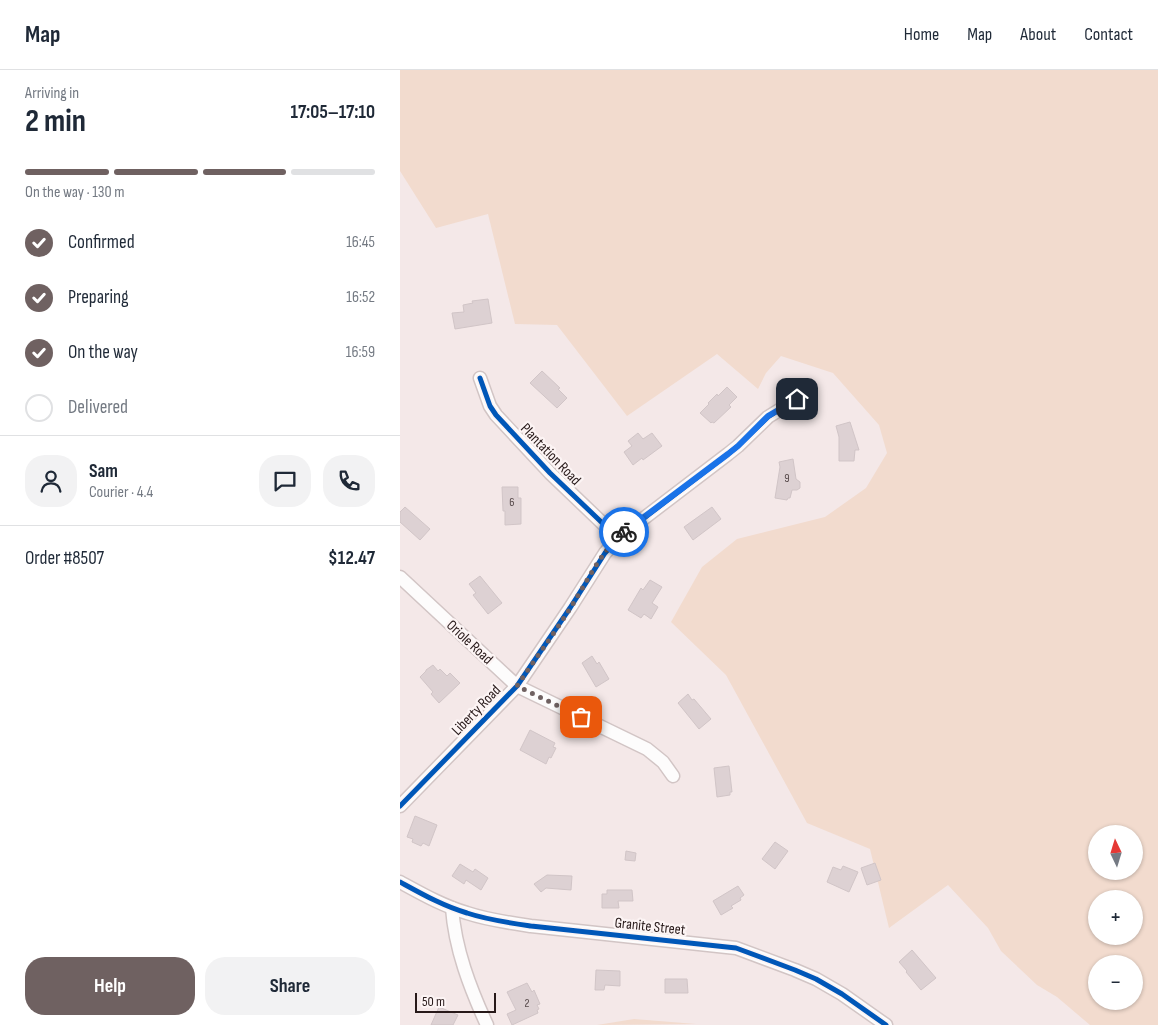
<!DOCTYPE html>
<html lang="en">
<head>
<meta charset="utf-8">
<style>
  :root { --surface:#fff; --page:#f2f2f3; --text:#1f2937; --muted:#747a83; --line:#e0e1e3; --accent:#6f6161 }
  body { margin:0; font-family:"Sofia Sans Condensed",sans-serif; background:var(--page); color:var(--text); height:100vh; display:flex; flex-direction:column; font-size:19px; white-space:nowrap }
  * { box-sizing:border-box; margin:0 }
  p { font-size:16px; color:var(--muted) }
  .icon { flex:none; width:28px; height:28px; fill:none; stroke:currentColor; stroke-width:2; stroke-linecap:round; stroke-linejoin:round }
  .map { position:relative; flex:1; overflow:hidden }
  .sheet { display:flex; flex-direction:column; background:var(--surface); width:400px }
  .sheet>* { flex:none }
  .needle { width:32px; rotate:356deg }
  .fabs { position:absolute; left:688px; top:755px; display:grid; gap:10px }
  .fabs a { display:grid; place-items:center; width:55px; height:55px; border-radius:50%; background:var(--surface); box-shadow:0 1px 4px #0004; font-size:25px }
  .scale { position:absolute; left:15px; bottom:12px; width:81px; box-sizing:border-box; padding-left:5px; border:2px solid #271919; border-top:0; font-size:14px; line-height:18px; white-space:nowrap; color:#271919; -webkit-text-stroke:4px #fcf4f4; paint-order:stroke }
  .pin { position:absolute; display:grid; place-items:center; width:42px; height:42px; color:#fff; margin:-21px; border-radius:10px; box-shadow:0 2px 8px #0006 }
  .courier { position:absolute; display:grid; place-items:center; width:50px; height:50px; margin:-25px; border:4px solid #1a73e8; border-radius:50%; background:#fff; color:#222; box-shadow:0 1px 6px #0007 }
  .head em { font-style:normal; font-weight:700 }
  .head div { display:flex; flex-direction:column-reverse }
  .head { display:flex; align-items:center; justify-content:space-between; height:85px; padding:0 25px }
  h1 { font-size:32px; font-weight:700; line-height:38px }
  .bar { display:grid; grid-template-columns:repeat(4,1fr); gap:8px 5px; align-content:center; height:60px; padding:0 25px }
  .bar i { height:6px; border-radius:4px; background:var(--line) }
  .bar .current { background:var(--accent) }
  .bar p { grid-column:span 4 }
  .line { display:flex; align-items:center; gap:12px; padding:0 25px; border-top:1px solid var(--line) }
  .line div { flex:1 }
  .round { display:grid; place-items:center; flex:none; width:52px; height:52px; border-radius:20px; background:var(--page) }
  ol { padding:0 25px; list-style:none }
  li { display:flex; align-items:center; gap:15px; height:55px }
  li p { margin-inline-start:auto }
  li .icon { padding:5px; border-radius:50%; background:var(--accent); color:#fff; stroke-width:4 }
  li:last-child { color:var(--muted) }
  li i { width:28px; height:28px; border:2px solid var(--line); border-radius:50% }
  .cta { display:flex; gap:10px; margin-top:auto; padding:10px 25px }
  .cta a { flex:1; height:58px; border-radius:20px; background:var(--accent); color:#fff; font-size:20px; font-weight:700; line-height:58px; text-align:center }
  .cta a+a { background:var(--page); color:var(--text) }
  header { display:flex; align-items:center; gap:30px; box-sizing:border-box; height:70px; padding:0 25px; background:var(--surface); border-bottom:1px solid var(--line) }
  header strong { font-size:24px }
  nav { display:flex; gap:28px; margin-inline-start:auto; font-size:18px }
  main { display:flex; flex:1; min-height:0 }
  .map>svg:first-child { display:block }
</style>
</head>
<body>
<header>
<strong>Map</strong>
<nav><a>Home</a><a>Map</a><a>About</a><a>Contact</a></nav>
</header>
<main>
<section class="sheet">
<div class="head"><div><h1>2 min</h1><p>Arriving in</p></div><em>17:05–17:10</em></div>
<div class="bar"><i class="current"></i><i class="current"></i><i class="current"></i><i></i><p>On the way · 130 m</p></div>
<ol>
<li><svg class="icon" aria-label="check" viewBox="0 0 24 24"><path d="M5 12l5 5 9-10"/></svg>Confirmed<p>16:45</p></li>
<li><svg class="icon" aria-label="check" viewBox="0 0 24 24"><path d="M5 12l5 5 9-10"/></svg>Preparing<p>16:52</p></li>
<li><svg class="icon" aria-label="check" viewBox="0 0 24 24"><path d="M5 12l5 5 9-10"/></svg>On the way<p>16:59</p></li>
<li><i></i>Delivered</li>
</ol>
<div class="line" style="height:90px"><a class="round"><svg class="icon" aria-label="person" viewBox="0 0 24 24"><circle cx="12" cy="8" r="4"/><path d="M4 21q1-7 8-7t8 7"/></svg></a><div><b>Sam</b><p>Courier · 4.4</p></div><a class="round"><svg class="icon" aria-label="chat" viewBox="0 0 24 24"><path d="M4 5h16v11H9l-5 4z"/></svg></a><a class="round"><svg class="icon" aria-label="phone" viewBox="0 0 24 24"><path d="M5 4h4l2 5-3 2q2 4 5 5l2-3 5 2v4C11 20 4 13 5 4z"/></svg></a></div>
<div class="line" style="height:65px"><div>Order #8507</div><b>$12.47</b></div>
<div class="cta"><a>Help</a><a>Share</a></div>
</section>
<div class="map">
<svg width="758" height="955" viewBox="0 0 758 955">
  <rect width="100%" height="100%" fill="#f4e8e8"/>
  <g fill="#f2dbce" fill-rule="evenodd">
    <path d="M0 0H758V955H690L657 927 637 915 601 881 588 858 548 815 489 858 470 779 407 753 326 605 271 552 302 497 337 469 425 447 466 418 487 383 479 355 433 303 381 286 366 303 358 319 317 284 227 346 157 255 115 254 88 144 36 158 0 101ZM696 764H734V801H696ZM696 829H734V866H696ZM696 894H734V931H696Z"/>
    <path d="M234 949 296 954 197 955Z"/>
  </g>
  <g fill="#ddd1d3" stroke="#d1c5c7">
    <path d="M88 229 92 253 55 259 52 243 64 242 63 235 73 233 72 231Z"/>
    <path d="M142 301 160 318 158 319 167 328 157 338 130 313Z"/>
    <path d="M327 317 337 327 329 335 331 337 314 353 312 352 311 353 300 343 309 334 308 333 317 324 318 326Z"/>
    <path d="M450 352 459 380H455L454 391H439V367L436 356Z"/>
    <path d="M238 363 243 369 252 363 262 376 243 390 242 388 233 395 224 382 232 376 228 371Z"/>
    <path d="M393 389 396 409 400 412V418L397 420H392L390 428H388L387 430 375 428 380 397 379 392Z"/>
    <path d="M102 417H118V428H121V454L105 455V441H103Z"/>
    <path d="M5 437 30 459 20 470 0 452V442Z"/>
    <path d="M312 437 321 449 293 470 284 457Z"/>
    <path d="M80 506 102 533 88 544 73 525 76 523 69 514Z"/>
    <path d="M250 510 262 517 252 533 258 537 251 549 244 544 241 548 228 540 241 518 243 520Z"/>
    <path d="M192 586 197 594 199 592 209 609 196 617 182 593Z"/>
    <path d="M33 595 38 601 40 599 47 606 50 603 60 613 39 633 31 624 33 622 20 607 26 601V600Z"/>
    <path d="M288 624 292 630 294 629 311 649 299 659 278 633Z"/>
    <path d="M130 660 155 673 153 677 156 678 151 688 149 687 146 694 120 680Z"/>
    <path d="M329 696 332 722H330V725L317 727 314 698Z"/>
    <path d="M15 746 37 755 29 776 23 773 21 776 12 772 13 769 7 767Z"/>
    <path d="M375 772 388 781 375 799 362 789Z"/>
    <path d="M226 781 236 783 235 791 225 790Z"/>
    <path d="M475 793 481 810 467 815 461 798Z"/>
    <path d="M60 794 73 802 75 799 88 808 81 820 66 810 64 814 52 806Z"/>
    <path d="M443 796 458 802 449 822 427 812 433 797 441 800Z"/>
    <path d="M147 805 172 806 171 820 146 818 141 822 134 814Z"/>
    <path d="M338 816 344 825 340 828 341 830 331 836 333 838 321 845 313 831Z"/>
    <path d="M207 820H232L233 831H218L219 838H202V824H207Z"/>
    <path d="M512 880 536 908 521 920 506 902 507 901 499 892Z"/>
    <path d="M196 900 220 901V916L205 915 204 920H195Z"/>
    <path d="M265 909H287L288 923H265Z"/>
    <path d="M127 913 132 922 134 920 140 934 137 935 139 939 137 940 138 943 112 955 107 944 116 940 107 922Z"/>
    <path d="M39 937 58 945 53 955H31Z"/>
  </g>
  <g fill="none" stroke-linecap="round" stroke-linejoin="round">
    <defs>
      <g id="street">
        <path d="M80 308 90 336 96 345 150 403 218 468"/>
        <path d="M0 507 117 616 247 679 263 692 273 706"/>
        <path d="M0 736 117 616 170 538 205 483 218 468 328 384 338 376 368 347 397 329"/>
        <path d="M0 812C22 824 43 836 67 843 88 850 110 853 131 856L336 878 395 900 416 909 442 924 486 955"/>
        <path d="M52 838C55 879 70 918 87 955"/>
      </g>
    </defs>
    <use href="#street" stroke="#d2c5c5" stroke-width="15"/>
    <use href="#street" stroke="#fdfcfc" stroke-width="12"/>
    <defs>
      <g id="cycleway">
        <path d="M80 308 90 336 96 345 150 403 218 468"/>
        <path d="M0 736 117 616 170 538 205 483 218 468 328 384 338 376 368 347 397 329"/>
        <path d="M0 812C22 824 43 836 67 843 88 850 110 853 131 856L336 878 395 900 416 909 442 924 486 955"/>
      </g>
    </defs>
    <use href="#cycleway" stroke="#fcf4f4" stroke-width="8"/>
    <use href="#cycleway" stroke="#0057b8" stroke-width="5"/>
  </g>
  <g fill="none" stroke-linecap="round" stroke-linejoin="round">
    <path stroke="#6f6161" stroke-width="5" stroke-dasharray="0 9" d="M181 647 117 616C135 589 154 564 171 537 187 512 201 481 224 462"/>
    <path stroke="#1a73e8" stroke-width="6" d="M224 462 328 384 338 376 368 346 397 329"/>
  </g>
  <g text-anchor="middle" stroke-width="4.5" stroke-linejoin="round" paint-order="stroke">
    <g font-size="12" fill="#56494a">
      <text x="387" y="412">9</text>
      <text x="112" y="436">6</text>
      <text x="127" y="937">2</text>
    </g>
    <g font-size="15" fill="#271919" stroke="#fcf4f4">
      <text transform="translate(151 384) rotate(46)" y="5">Plantation Road</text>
      <text transform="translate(70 572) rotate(43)" y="5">Oriole Road</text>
      <text transform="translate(76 640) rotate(-46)" y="5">Liberty Road</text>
      <text transform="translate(250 856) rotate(6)" y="5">Granite Street</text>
    </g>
  </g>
</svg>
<div class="fabs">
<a><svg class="needle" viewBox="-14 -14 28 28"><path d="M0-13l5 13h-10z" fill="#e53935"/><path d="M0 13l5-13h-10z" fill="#747a83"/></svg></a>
<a>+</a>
<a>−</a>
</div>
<div class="scale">50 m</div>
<div class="pin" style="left:181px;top:647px;background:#ea580c"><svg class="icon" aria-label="bag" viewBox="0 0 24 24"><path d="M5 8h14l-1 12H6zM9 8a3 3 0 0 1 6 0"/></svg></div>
<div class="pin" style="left:397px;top:329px;background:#1f2937"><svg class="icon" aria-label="home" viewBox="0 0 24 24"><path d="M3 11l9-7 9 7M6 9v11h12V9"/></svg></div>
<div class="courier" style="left:224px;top:462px"><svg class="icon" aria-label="bike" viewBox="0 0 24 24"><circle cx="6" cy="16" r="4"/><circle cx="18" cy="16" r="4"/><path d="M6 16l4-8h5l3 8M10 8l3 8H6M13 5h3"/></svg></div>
</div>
</main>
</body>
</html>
